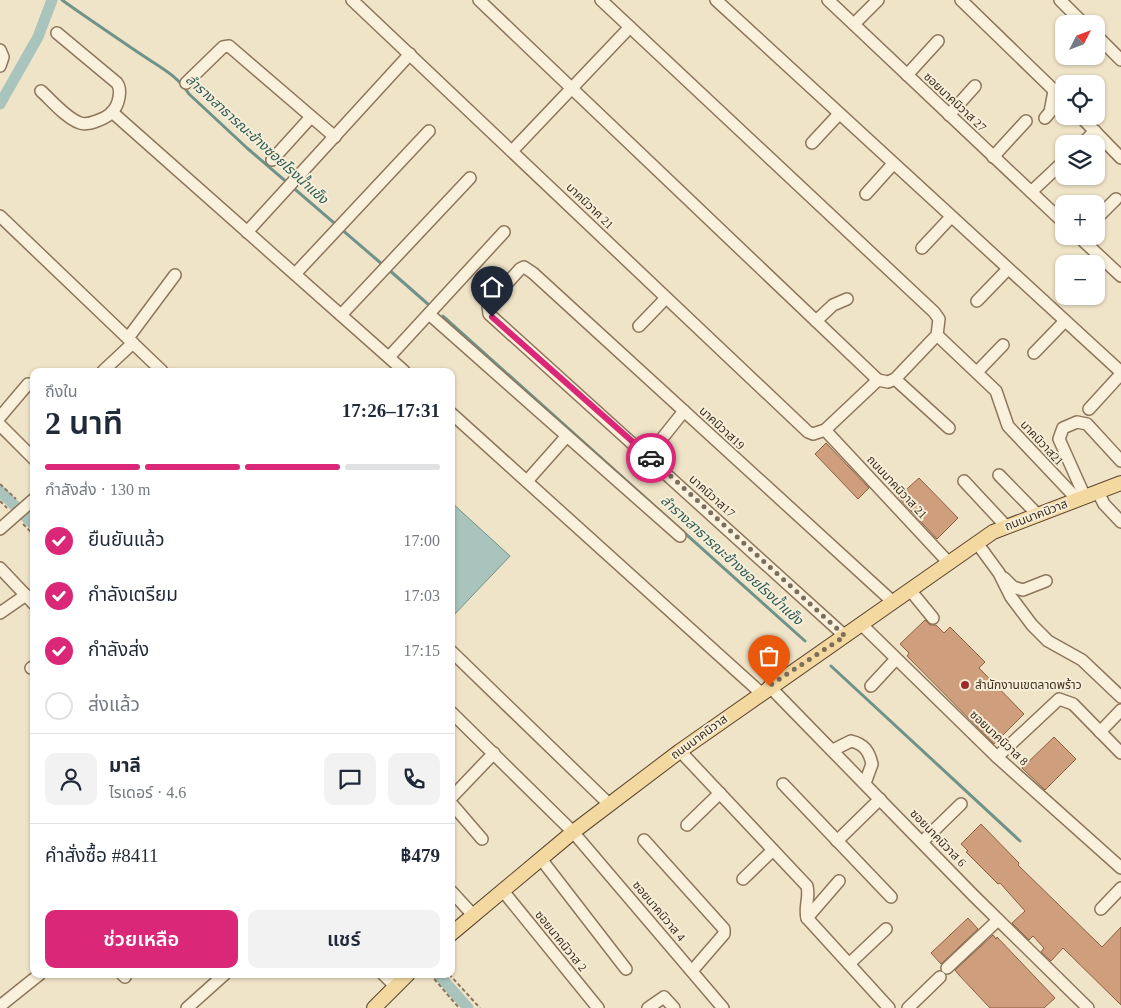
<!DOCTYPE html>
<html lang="th">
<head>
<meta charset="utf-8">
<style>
  :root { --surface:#fff; --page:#f2f2f3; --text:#1f2937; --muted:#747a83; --line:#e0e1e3; --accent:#db2777 }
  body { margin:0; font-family:"Times New Roman","Noto Sans Thai",serif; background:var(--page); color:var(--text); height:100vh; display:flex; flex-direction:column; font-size:19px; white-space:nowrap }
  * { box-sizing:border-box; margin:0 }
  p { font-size:16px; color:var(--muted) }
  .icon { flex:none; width:28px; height:28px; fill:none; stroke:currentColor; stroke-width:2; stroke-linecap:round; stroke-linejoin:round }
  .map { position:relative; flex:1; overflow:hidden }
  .side { position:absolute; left:30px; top:368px; width:425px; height:610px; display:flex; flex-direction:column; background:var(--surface); border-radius:10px; box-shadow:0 1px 4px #0004 }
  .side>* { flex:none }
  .needle { width:32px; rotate:48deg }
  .fabs { position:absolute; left:1055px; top:15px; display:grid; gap:10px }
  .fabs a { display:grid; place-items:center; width:50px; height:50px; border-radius:10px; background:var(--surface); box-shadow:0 1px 4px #0004; font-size:25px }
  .pin { position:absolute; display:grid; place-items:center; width:42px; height:42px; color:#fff; margin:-51px -21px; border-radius:50% 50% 50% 0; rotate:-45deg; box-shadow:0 0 5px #0007 }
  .pin .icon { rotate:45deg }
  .courier { position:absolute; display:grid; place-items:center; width:50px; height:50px; margin:-25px; border:4px solid #db2777; border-radius:50%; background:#fff; color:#222; box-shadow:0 1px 6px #0007 }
  .headline em { font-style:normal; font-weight:600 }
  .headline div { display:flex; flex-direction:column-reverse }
  .headline { display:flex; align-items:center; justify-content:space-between; height:85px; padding:0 15px }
  h1 { font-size:32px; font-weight:600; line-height:38px }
  .bar { display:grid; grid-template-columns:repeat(4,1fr); gap:8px 5px; align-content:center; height:60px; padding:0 15px }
  .bar i { height:6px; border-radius:4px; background:var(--line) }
  .bar .current { background:var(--accent) }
  .bar p { grid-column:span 4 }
  .line { display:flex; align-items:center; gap:12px; padding:0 15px; border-top:1px solid var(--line) }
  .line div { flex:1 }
  .round { display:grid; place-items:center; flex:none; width:52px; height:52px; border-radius:10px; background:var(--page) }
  ol { padding:0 15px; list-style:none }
  li { display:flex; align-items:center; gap:15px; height:55px }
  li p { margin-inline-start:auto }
  li .icon { padding:5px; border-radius:50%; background:var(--accent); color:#fff; stroke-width:4 }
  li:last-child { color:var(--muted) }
  li i { width:28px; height:28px; border:2px solid var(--line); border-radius:50% }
  .primary-button { display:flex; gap:10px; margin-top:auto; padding:10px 15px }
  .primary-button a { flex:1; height:58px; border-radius:10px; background:var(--accent); color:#fff; font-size:20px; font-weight:600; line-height:58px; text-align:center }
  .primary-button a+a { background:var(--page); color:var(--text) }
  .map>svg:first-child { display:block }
</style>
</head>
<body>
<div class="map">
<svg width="1121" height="1008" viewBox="0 0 1121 1008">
  <rect width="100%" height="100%" fill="#f0e4c8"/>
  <path fill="#a9c4bc" stroke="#6f938a" d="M451 502 510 556 451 618Z"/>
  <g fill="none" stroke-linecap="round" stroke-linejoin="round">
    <g stroke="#6f938a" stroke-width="3">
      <path d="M62 0C87 18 113 35 139 53 158 66 176 74 189 94L247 148 383 265"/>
      <path d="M388 269 429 305"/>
      <path d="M443 316 805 641"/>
      <path d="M831 666 1020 841"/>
    </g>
    <g stroke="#a9c4bc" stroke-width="11">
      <path d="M0 104 38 37 52 0"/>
      <path d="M0 491 34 525"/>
      <path d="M438 974 468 1008"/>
    </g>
  </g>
  <g fill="#cf9f7d" stroke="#8d5f41">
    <path d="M826 443 869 488 858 499 815 454Z"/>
    <path d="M919 478 958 518 937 539 898 497Z"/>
    <path d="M925 620 930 625H936L944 633 950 627 985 662 979 668 1024 714 994 744 907 656 909 653 900 644Z"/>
    <path d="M1054 737 1076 759 1045 790 1022 768Z"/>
    <path d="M981 824 1019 863 1018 865 1102 947 1121 927V1005L1063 948 1051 961 1041 952 1044 948 1033 936 1029 940 1012 923 1025 911 1000 883 998 884 966 852 968 851 961 844Z"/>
    <path d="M968 918 978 929 941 964 931 953Z"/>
    <path d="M993 935 996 939 997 937 1055 998 1044 1008H990L958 974 955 970Z"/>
  </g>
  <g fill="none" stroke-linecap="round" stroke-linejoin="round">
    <defs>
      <g id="minor">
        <path d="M352 0 808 432 813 434 825 430 878 380 888 382 895 379 937 335 939 319 934 312 601 0"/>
        <path d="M479 0 878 380"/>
        <path d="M716 0 1121 372"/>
        <path d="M828 0 1064 223"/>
        <path d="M961 0 1064 100"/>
        <path d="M1060 0 1084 24"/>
        <path d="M854 24 878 0"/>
        <path d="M1096 35 1121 60"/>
        <path d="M0 50 3 57 0 66"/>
        <path d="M907 75 938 41"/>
        <path d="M186 83 223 47 229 46 335 137"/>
        <path d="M41 91C52 101 66 118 80 123 88 126 107 118 112 112 119 105 122 90 117 83L57 33"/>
        <path d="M112 112 404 371"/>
        <path d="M949 115 975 86"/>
        <path d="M1080 116 1121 158"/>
        <path d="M1045 118 1050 112 1054 91"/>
        <path d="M812 143 839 114"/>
        <path d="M1082 144 1095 131"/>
        <path d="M513 150 630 27"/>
        <path d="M993 157 1026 121"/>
        <path d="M272 160 311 117"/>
        <path d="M1031 192 1064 161"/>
        <path d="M866 194 893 164"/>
        <path d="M0 216 162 371"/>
        <path d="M1096 219 1116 199"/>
        <path d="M247 232 410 54"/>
        <path d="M1078 236 1121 276"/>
        <path d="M922 248 951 217"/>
        <path d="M295 274 429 131"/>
        <path d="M977 301 1008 269"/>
        <path d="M429 314 680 536"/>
        <path d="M341 315 470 178"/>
        <path d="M816 321 833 305 847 299"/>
        <path d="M639 326 666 298"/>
        <path d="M937 335 996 391 1008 426 1077 499"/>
        <path d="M128 338 175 275"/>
        <path d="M1034 353 1065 321"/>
        <path d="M389 357 504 232"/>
        <path d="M103 371 133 343"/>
        <path d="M977 372 1003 345"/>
        <path d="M895 379 949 428"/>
        <path d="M1089 409 1121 374"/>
        <path d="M451 413 761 693"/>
        <path d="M0 417 28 384"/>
        <path d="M0 425 34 459"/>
        <path d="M825 430 949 563"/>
        <path d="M648 456 684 411"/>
        <path d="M999 475 1037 514"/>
        <path d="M527 481 566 437"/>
        <path d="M964 481 1005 525"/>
        <path d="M1098 492 1104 504 1121 522"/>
        <path d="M1085 497 1059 439 1063 428 1077 422 1087 424 1121 461"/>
        <path d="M0 529 34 499"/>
        <path d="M977 543 999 573 1011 597 1032 625 1048 641 1082 660 1121 697"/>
        <path d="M0 568 34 604"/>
        <path d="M1004 578 1013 587 1023 590 1046 581"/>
        <path d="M910 590 933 618"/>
        <path d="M0 613 26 595"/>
        <path d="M861 624 997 757 1121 868"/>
        <path d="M845 636 489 314 488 306 491 301 520 269 524 267 533 273 893 602"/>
        <path d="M451 651 609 804"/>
        <path d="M31 668 34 666"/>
        <path d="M769 686 974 896 1088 1008"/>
        <path d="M871 686 896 659"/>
        <path d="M451 712 573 832 723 1008"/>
        <path d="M1100 732 1121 710"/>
        <path d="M833 750 851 741C864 744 869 751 872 764L865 783"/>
        <path d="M680 751 807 886C810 898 804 907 807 918L889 1008"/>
        <path d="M997 757 1059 699 1073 704 1121 753"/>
        <path d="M783 784 891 897"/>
        <path d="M451 798 494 753"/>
        <path d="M451 803 482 839"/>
        <path d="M687 825 720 793"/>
        <path d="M644 840 724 929V934L692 971"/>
        <path d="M837 841 880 799"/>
        <path d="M922 842 961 804"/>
        <path d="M541 859 626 969"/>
        <path d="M743 879 773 850"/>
        <path d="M451 891 473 915"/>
        <path d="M503 891 598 1008"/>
        <path d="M1101 909 1121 888"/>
        <path d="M807 918 839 881"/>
        <path d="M849 964 886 929"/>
        <path d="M947 968 998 920"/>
        <path d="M122 974 125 977"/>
        <path d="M383 974 395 986"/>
        <path d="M0 1006 40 974"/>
        <path d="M187 1008 225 974"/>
        <path d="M648 1008 664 997 674 1008"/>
        <path d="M908 1008 940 977"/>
      </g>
      <g id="major">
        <path d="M451 934 573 832 680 751 993 532 1121 483"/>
        <path d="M374 1008 408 974"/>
      </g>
    </defs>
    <use href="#minor" stroke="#8d765c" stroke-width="14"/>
    <use href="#major" stroke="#5b4430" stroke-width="16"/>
    <g stroke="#8d765c" stroke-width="2" stroke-dasharray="4 2.5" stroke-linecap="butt">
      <path d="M0 484 16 499"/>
      <path d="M0 501 7 508"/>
      <path d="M23 524 34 535"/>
      <path d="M430 974 459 1008"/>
      <path d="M449 974 480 1008"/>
    </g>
    <use href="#minor" stroke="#faf1dc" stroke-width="11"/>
    <use href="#major" stroke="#f3d9a0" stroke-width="14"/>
  </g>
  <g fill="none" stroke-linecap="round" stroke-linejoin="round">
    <path stroke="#7c6e5b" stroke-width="5" stroke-dasharray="0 9" d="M651 458 845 636 769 686"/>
    <path stroke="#db2777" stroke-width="6" d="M492 317 651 458"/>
  </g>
  <circle fill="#9e2a2b" stroke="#f7eed8" stroke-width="2" cx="965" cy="685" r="5"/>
  <g text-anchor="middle" stroke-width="4" stroke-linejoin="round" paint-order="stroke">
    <g font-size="12" fill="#3d2e20" stroke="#f7eed8">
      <text transform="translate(955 102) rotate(43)" y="4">ซอยนาคนิวาส 27</text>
      <text transform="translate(590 206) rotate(44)" y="4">นาคนิวาศ 21</text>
      <text transform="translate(722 428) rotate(43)" y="4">นาคนิวาส19</text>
      <text transform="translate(1042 443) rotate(47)" y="4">นาคนิวาส21</text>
      <text transform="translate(897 487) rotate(47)" y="4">ถนนนาคนิวาส 21</text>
      <text transform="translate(712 496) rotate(42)" y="4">นาคนิวาส17</text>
      <text transform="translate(1036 515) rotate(-21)" y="4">ถนนนาคนิวาส</text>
      <text transform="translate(699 737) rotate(-36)" y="4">ถนนนาคนิวาส</text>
      <text transform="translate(999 738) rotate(43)" y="4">ซอยนาคนิวาส 8</text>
      <text transform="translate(938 838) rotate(46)" y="4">ซอยนาคนิวาส 6</text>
      <text transform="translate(659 911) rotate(50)" y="4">ซอยนาคนิวาส 4</text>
      <text transform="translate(561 941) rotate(51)" y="4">ซอยนาคนิวาส 2</text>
    </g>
    <g font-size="12" fill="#3d2e20" stroke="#f7eed8" text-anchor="start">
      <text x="975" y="689">สำนักงานเขตลาดพร้าว</text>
    </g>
    <g font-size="14" font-style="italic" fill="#2f5d5a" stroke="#f7eed8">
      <text transform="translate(257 139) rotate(42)" y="5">ลำรางสาธารณะข้างซอยโรงน้ำแข็ง</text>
      <text transform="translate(732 560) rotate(42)" y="5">ลำรางสาธารณะข้างซอยโรงน้ำแข็ง</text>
    </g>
  </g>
</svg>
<div class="fabs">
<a><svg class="needle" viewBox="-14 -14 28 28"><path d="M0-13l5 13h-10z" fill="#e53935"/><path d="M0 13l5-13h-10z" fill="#747a83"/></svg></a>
<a><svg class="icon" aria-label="locate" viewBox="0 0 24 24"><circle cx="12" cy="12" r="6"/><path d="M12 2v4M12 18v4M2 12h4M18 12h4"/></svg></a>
<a><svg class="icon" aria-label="layers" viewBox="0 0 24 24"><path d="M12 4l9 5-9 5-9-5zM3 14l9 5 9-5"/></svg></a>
<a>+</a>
<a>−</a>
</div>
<div class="pin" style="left:769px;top:686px;background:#ea580c"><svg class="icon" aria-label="bag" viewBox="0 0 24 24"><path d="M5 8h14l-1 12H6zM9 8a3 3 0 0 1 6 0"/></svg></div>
<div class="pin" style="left:492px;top:317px;background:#1f2937"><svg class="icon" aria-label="home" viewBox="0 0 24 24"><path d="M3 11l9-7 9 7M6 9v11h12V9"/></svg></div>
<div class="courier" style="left:651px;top:458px"><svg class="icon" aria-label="car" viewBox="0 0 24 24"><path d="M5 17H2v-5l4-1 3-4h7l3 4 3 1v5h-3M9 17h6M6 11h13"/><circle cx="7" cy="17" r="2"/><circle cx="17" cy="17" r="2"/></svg></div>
<section class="side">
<div class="headline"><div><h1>2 นาที</h1><p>ถึงใน</p></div><em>17:26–17:31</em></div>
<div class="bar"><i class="current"></i><i class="current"></i><i class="current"></i><i></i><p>กำลังส่ง · 130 m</p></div>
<ol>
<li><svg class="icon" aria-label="check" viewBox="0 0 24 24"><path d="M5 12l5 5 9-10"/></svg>ยืนยันแล้ว<p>17:00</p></li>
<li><svg class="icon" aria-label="check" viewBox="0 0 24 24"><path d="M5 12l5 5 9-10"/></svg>กำลังเตรียม<p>17:03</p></li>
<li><svg class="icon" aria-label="check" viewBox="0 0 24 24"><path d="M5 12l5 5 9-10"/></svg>กำลังส่ง<p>17:15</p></li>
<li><i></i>ส่งแล้ว</li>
</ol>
<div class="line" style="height:90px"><a class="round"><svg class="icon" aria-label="person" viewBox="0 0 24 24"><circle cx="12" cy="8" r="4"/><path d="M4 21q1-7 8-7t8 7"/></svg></a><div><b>มาลี</b><p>ไรเดอร์ · 4.6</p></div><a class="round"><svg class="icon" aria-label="chat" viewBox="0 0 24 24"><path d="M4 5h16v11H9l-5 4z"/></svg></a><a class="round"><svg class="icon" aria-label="phone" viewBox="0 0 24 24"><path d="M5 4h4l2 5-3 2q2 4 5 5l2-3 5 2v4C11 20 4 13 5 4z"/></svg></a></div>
<div class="line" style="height:65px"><div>คำสั่งซื้อ #8411</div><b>฿479</b></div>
<div class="primary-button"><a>ช่วยเหลือ</a><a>แชร์</a></div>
</section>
</div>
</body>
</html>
